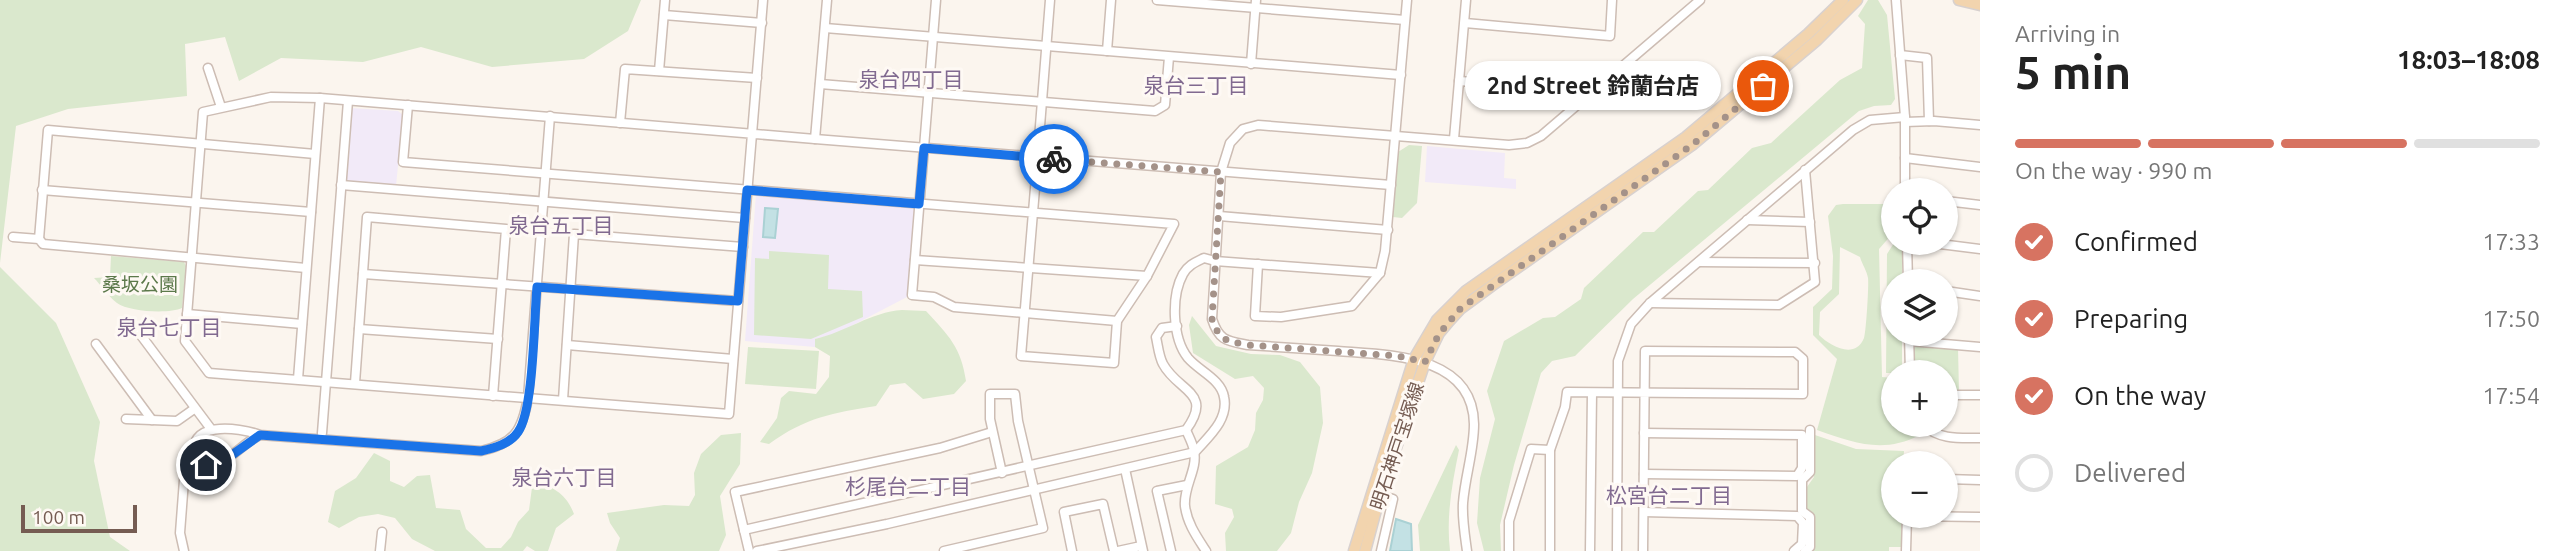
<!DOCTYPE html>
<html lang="en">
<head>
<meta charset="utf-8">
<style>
  :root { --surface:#fff; --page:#f6f6f6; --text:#222; --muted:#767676; --line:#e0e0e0; --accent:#d77361 }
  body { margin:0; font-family:Ubuntu,"Noto Sans JP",sans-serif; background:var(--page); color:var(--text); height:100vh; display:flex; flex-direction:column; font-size:26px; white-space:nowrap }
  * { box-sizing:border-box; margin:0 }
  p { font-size:23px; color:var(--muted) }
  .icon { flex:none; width:38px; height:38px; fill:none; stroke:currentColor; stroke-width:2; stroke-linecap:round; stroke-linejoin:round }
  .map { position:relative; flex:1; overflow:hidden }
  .side { display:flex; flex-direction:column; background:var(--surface); width:595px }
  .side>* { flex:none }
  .buttons { position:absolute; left:1881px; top:178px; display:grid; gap:14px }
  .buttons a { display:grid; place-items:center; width:77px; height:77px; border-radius:50%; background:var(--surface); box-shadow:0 2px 5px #0004; font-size:35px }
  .scale { position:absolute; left:21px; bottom:18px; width:116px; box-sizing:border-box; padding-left:7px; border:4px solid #755c52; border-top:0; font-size:19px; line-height:24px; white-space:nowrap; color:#755c52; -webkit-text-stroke:5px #fef9f4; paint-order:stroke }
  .pin { position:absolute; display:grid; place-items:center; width:60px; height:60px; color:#fff; margin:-30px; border:4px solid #fff; border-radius:50%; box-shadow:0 2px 7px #0007 }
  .courier { position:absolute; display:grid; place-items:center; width:70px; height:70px; margin:-35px; border:5px solid #1a73e8; border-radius:50%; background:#fff; color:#222; box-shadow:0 2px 9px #0007 }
  .bubble { position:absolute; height:49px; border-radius:24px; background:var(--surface); box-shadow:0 2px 5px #0004; font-size:23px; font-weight:700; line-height:49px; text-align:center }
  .headline em { font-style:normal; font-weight:700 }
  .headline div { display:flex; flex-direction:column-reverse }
  .headline { display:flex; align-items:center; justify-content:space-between; height:119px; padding:0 35px }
  h1 { font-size:46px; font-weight:700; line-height:52px }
  .bar { display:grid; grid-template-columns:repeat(4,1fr); gap:10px 7px; align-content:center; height:84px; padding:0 35px }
  .bar i { height:9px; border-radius:5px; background:var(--line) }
  .bar .active { background:var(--accent) }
  .bar p { grid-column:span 4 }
  ol { padding:0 35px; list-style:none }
  li { display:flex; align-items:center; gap:21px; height:77px }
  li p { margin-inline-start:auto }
  li .icon { padding:7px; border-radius:50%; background:var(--accent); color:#fff; stroke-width:4 }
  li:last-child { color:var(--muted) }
  li i { width:38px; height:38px; border:4px solid var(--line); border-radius:50% }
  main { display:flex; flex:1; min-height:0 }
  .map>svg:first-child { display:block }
</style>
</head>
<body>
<main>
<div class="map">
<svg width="1980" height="551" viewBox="0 0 1980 551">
  <rect width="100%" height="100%" fill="#fbf5ee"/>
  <g fill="#f2eaf8">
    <path d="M351 108 398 111 403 115 396 186 345 182Z"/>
    <path d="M1427 146 1505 153 1504 178 1516 179V189L1425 182Z"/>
    <path d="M756 194 911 207 915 211 907 297 836 334 815 339V347L745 341Z"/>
  </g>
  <g fill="#dae8cd" fill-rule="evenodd">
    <path d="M0 0H641L628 31 584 59 492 67 421 47 363 62 281 58 239 81 225 37 185 44 187 96 68 109 16 126 0 263Z"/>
    <path d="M1868 0H1878L1887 15 1895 99 1891 105 1874 106 1859 111 1633 299 1575 356 1552 361 1541 373 1514 465 1500 525 1501 551H1484L1477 523 1480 478 1495 419 1487 391 1504 341 1543 318 1555 317 1581 299 1584 288 1643 232H1654L1698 191 1708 190 1752 148 1771 143 1840 80 1862 68 1865 24 1858 16Z"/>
    <path d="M1409 145 1422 146 1417 203 1402 218 1393 217 1398 152Z"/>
    <path d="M1843 204H1893V233L1879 249 1882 377 1893 378 1894 425H1912L1920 435C1883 454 1854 443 1817 430L1837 359 1813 335V307L1832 289 1833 256 1828 216 1836 205ZM1840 247 1860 257C1862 264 1867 271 1868 278 1869 285 1866 333 1864 338 1855 360 1830 346 1819 335L1820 312 1839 294Z"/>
    <path d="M1894 243H1902V276L1897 282H1894V334H1902V373H1886L1887 254Z"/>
    <path d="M769 251 829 255 828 289 862 291 863 317 811 339 754 335 755 258 769 259Z"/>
    <path d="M111 256 184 262 186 266 182 308C170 314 129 312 117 303 108 296 101 285 94 278L110 277Z"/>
    <path d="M0 267 56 323 100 422 94 461 110 537 130 551H0Z"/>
    <path d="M902 310 926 311C949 336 961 347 966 381L954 394 923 399 905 383 890 385 876 406C833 413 806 417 769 444L760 442 777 418 781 398 789 391 816 394 829 377 830 356 815 347V339C846 332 871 312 902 310Z"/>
    <path d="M1192 316 1216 346 1251 354 1280 355 1300 362 1320 387 1323 423 1312 473 1299 502 1291 533 1277 551H1226L1225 533 1234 517 1232 509 1215 504 1216 466 1248 447 1255 430 1256 413 1263 400 1264 388 1253 376 1235 379 1193 353 1189 325Z"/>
    <path d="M1919 345 1958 348 1959 392H1946V373H1915V347Z"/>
    <path d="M748 347 819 351 816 389 745 384Z"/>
    <path d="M741 433 740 464 720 496 726 535 719 551H616L620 538 610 523 607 513 664 505 689 506 695 495 694 473 701 454 721 435Z"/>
    <path d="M1815 435 1856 449 1904 451 1903 464H1894V516H1902L1901 547H1889V551H1814V515L1806 509 1807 487 1814 477Z"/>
    <path d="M1456 445 1459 450C1452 484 1446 516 1450 551H1420L1418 525Z"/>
    <path d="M374 453 390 461V481L404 487 417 476 430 475 436 508 460 510 466 529 486 548H501L511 537 518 522 529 510 533 480C554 488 566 493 574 514L556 528 548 551H535L527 546 523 551H435L412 539 395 518 378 514 359 517 339 528 328 522 335 491 356 478Z"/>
  </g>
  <g fill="#c3e1e4" stroke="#aad1d4" stroke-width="2">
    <path d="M765 208 778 209 775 238 763 237Z"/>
    <path d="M1396 519 1411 524 1412 551H1390Z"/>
  </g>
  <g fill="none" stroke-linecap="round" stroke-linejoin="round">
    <defs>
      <g id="minor">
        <path d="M763 0 729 414 209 373 185 341 203 112 271 97 320 98 815 139 1391 185"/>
        <path d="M936 0 912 295 934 297 954 307 1117 321"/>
        <path d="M1157 0 1405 20"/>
        <path d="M1896 0 1905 117V191"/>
        <path d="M664 15 762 23"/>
        <path d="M1465 23 1610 36 1612 0"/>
        <path d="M825 28 1401 75"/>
        <path d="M1107 51 1111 0"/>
        <path d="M1900 55 1927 58 1929 121"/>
        <path d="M1251 64 1256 0"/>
        <path d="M208 68 221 107"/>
        <path d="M659 71 665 0"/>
        <path d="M1459 81 1595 91"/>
        <path d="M820 84 1155 111 1165 105 1169 57"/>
        <path d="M408 105 403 162C660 182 917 203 1174 224L1147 276 1117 321 1114 363 1021 356C1031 237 1041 119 1050 0"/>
        <path d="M1905 122 1934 121 1980 125"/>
        <path d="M620 123 625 69 757 78"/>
        <path d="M815 139 827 0"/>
        <path d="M1454 139 1466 0"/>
        <path d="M1905 158 1980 167"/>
        <path d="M341 185 745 218"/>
        <path d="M42 190 311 212"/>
        <path d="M1946 201 1980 205"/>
        <path d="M1219 216 1388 230"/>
        <path d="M1747 220 1810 222"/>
        <path d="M13 237 39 239 43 244 306 268"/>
        <path d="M39 239 48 130 315 154"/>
        <path d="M1907 243 1908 282"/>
        <path d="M1932 243 1980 249"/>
        <path d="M915 260 1147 276"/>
        <path d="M1699 262 1815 263"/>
        <path d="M1258 264 1255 316 1281 317 1352 306 1380 273 1385 251 1407 0"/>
        <path d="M363 274 738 301"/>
        <path d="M1946 291 1980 296"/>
        <path d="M1650 303 1779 305 1815 282 1805 170"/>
        <path d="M187 314 302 324"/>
        <path d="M131 322 211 429"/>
        <path d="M359 329 498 339"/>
        <path d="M1909 334 1910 373"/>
        <path d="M1909 341 1980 347"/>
        <path d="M96 344 152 420"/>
        <path d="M567 345 733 359"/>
        <path d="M298 379 320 98"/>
        <path d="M355 383 367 217 506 229 493 396"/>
        <path d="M1946 395H1980"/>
        <path d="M563 400 574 234 743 247"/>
        <path d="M126 419 177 421 194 409"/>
        <path d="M1923 425C1940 440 1959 438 1980 438"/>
        <path d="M1186 430C1189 437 1193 444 1194 451 1198 469 1183 487 1185 506 1187 523 1197 537 1206 551"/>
        <path d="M322 433 348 101"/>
        <path d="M260 435C238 445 223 474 197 460 182 420 239 427 260 435L481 451C515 443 522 431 528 398L550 116"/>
        <path d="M1125 469 1143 551"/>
        <path d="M1644 474 1797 476 1802 468V435L1644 433"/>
        <path d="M1946 479 1980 480"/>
        <path d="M1380 495 1393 499 1381 551"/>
        <path d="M1644 512 1797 516 1803 523 1802 544 1794 551"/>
        <path d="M744 530 1186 430C1214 392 1178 392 1163 364 1159 357 1158 346 1156 337L1162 328 1177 326"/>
        <path d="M184 551 180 533 185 467 197 460"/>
        <path d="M380 551 382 532"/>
        <path d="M749 551 735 492 940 448 992 432"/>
        <path d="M757 551 887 524 1195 452C1208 437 1229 420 1224 397 1221 379 1199 371 1188 358 1172 338 1171 296 1183 274 1188 265 1196 262 1204 258L1215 261 1380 273"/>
        <path d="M944 551 1043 528 1018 421 1015 394H990V419L1002 473"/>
        <path d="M1072 551 1064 512 1103 504 1114 551"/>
        <path d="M1118 551 1141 546"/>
        <path d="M1171 551 1157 491 1187 485"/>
        <path d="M1467 551C1465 536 1462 519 1463 503 1465 476 1474 451 1474 424 1473 354 1388 355 1338 351 1308 349 1278 347 1248 345 1227 341 1219 341 1212 319L1221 172 1230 143 1243 129 1258 125 1509 145 1527 143 1541 136 1700 0"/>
        <path d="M1509 551V521L1531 449 1550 450"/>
        <path d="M1550 551V450L1565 407 1567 392 1803 394V359L1795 352 1645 351 1643 551"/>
        <path d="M1590 551 1592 393"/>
        <path d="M1617 551 1618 361 1631 324 1650 303 1853 130 1870 120 1905 117"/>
        <path d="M1805 551 1810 547V517L1802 511V480L1810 472V430"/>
        <path d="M1906 551 1907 516 1980 517"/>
      </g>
      <g id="major">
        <path d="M1959 0 1980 5"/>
        <path d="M1354 551 1414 359 1437 320 1466 291 1686 137 1808 34 1843 0"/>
        <path d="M1365 551 1380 495 1425 362 1439 333 1449 321 1460 309 1494 284 1692 145 1817 40 1857 0"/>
      </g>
    </defs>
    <use href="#minor" stroke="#cdbdb4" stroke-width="11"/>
    <use href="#major" stroke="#d8d1cf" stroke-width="13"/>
    <use href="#minor" stroke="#fff" stroke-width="8"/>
    <use href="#major" stroke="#f2d4ae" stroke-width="10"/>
  </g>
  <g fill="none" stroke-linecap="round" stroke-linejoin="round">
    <path stroke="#a49289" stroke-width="7" stroke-dasharray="0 12.6" d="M1054 159 1221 172 1212 319C1219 341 1227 341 1248 345L1398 356 1425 362 1439 334 1460 309 1692 145 1763 86"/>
    <path stroke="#1a73e8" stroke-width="9" d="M206 465H218L260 435 481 451C494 448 510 444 518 432 534 410 534 317 537 287L738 301 747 190 919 204 924 148 1054 159"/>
  </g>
  <g text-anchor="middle" stroke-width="6" stroke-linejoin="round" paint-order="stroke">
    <g font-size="19" fill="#5c794b" stroke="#fef9f4">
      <text x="140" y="291">桑坂公園</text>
    </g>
    <g font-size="19" fill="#755c52" stroke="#fef9f4">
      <text transform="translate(1397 446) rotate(-72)" y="7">明石神戸宝塚線</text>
    </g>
    <g font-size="21" fill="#816a90" stroke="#fef9f4">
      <text x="911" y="87">泉台四丁目</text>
      <text x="1196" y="93">泉台三丁目</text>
      <text x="561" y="233">泉台五丁目</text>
      <text x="169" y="335">泉台七丁目</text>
      <text x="564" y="485">泉台六丁目</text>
      <text x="908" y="494">杉尾台二丁目</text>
      <text x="1669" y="503">松宮台二丁目</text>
    </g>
  </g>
</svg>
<div class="buttons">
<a><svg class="icon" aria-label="locate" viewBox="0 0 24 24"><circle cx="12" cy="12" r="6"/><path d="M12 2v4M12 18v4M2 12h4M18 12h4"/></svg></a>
<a><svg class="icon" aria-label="layers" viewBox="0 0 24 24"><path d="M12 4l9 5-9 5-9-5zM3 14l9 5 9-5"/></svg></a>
<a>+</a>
<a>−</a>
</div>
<div class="scale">100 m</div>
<div class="pin" style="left:1763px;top:86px;background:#ea580c"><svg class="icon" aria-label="bag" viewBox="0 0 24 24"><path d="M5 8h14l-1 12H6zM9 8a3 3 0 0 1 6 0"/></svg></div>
<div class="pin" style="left:206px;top:465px;background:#1f2937"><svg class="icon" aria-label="home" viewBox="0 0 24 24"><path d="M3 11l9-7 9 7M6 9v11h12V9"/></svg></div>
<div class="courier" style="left:1054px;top:159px"><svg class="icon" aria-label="bike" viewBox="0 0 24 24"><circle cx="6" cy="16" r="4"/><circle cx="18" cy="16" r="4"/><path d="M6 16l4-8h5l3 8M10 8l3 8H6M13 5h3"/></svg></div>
<div class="bubble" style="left:1465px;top:61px;width:256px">2nd Street 鈴蘭台店</div>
</div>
<section class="side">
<div class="headline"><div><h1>5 min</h1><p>Arriving in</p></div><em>18:03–18:08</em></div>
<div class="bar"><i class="active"></i><i class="active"></i><i class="active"></i><i></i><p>On the way · 990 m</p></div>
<ol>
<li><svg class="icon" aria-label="check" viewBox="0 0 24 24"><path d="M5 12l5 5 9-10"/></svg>Confirmed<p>17:33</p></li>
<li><svg class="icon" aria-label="check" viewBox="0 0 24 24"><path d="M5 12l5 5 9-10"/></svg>Preparing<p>17:50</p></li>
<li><svg class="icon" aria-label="check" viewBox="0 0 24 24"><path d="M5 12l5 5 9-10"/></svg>On the way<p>17:54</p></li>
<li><i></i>Delivered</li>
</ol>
</section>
</main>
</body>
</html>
